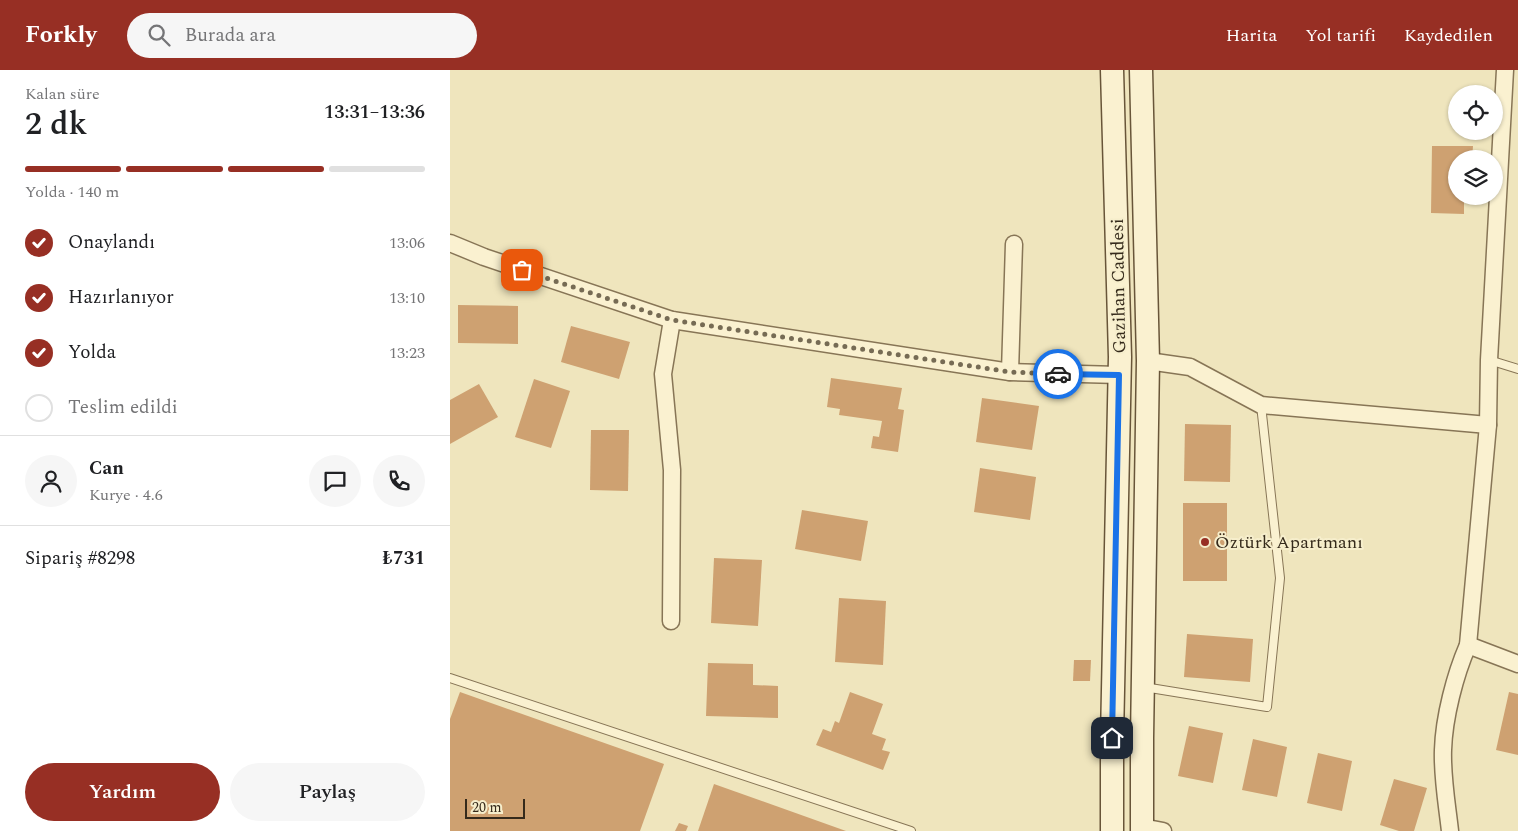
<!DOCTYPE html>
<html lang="tr">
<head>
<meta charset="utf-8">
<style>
  :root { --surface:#fff; --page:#f6f6f6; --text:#202124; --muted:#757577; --line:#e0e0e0; --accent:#972f24 }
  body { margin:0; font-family:Spectral,serif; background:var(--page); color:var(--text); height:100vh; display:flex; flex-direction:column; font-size:19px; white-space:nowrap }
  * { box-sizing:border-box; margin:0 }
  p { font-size:16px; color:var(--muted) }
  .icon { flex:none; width:28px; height:28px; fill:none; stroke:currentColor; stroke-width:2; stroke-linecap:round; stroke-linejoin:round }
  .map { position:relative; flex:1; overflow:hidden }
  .drawer { display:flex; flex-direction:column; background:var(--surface); width:450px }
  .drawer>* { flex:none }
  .fabs { position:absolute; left:998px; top:15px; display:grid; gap:10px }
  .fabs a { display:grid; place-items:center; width:55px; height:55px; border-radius:50%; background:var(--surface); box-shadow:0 1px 4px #0004; font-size:25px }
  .scale { position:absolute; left:15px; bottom:12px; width:60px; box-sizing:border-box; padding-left:5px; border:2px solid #352a1b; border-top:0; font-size:14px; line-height:18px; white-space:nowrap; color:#352a1b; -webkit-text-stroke:4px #f6eecc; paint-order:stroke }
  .pin { position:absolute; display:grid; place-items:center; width:42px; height:42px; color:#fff; margin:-21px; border-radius:10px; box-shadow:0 2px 8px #0006 }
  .courier { position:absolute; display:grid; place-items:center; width:50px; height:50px; margin:-25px; border:4px solid #1a73e8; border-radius:50%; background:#fff; color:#222; box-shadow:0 1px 6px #0007 }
  .headline em { font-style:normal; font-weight:600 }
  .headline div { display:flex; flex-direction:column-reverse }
  .headline { display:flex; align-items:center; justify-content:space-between; height:85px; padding:0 25px }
  h1 { font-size:32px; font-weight:600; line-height:38px }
  .bar { display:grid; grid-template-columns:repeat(4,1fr); gap:8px 5px; align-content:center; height:60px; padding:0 25px }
  .bar i { height:6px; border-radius:4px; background:var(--line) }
  .bar .selected { background:var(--accent) }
  .bar p { grid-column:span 4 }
  .line { display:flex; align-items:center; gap:12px; padding:0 25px; border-top:1px solid var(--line) }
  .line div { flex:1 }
  .round { display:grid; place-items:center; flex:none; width:52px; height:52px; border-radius:26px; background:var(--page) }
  ol { padding:0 25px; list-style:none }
  li { display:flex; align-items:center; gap:15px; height:55px }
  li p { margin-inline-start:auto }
  li .icon { padding:5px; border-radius:50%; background:var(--accent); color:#fff; stroke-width:4 }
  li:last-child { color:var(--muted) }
  li i { width:28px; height:28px; border:2px solid var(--line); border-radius:50% }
  .button { display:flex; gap:10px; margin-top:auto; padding:10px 25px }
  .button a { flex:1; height:58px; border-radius:30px; background:var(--accent); color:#fff; font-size:20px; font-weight:600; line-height:58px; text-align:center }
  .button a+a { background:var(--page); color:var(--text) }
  header { display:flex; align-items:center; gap:30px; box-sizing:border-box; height:70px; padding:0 25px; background:var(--accent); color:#fff }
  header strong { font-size:24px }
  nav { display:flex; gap:28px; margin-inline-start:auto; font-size:18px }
  .search { width:350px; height:45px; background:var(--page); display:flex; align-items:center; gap:12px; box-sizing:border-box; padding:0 18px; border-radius:28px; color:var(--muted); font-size:19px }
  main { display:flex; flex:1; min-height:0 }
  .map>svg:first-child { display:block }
</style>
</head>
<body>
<header>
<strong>Forkly</strong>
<div class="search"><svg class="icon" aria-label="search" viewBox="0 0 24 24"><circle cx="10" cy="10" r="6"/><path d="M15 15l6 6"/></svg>Burada ara</div>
<nav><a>Harita</a><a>Yol tarifi</a><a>Kaydedilen</a></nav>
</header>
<main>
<section class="drawer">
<div class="headline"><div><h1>2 dk</h1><p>Kalan süre</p></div><em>13:31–13:36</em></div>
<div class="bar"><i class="selected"></i><i class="selected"></i><i class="selected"></i><i></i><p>Yolda · 140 m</p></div>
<ol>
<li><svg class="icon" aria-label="check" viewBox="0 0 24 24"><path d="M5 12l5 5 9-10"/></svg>Onaylandı<p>13:06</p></li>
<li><svg class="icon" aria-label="check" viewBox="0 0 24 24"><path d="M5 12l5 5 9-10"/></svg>Hazırlanıyor<p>13:10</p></li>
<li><svg class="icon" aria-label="check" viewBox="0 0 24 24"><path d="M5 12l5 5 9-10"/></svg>Yolda<p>13:23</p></li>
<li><i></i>Teslim edildi</li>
</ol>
<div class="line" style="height:90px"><a class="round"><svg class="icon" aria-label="person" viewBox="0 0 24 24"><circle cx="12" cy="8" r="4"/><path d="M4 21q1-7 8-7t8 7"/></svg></a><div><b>Can</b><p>Kurye · 4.6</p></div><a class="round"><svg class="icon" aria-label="chat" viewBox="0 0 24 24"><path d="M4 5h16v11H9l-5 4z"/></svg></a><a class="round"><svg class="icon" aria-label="phone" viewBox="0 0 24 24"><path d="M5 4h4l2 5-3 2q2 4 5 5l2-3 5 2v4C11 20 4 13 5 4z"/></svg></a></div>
<div class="line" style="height:65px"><div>Sipariş #8298</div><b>₺731</b></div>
<div class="button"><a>Yardım</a><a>Paylaş</a></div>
</section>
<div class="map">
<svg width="1068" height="761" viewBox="0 0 1068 761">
  <rect width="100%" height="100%" fill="#efe5bd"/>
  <g fill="#cea171">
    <path d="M982 76H1023L1022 89H1006V126H1014V144L981 143Z"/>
    <path d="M8 235 68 236V274L8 273Z"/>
    <path d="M121 256 180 272 169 309 111 292Z"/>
    <path d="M381 308 452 318 448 339 454 340 448 382 421 378 423 366 429 367 432 351 389 345 390 339 377 337Z"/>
    <path d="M84 309 120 321 101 378 65 367Z"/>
    <path d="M29 314 48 347 0 374V330Z"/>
    <path d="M532 328 589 336 582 380 526 372Z"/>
    <path d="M735 354 781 355 780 412 734 411Z"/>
    <path d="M141 360H179L178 421 140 420Z"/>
    <path d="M530 398 586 407 580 450 524 442Z"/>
    <rect x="733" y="433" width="44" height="78"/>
    <path d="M352 440 418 451 411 491 345 479Z"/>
    <path d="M264 488 312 490 308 556 261 553Z"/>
    <path d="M389 528 436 531 433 595 385 592Z"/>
    <path d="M737 564 803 569 800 612 734 607Z"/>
    <path d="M624 590H641L640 611H623Z"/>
    <path d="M258 593 303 594V615L328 616V648L256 646Z"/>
    <path d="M10 622 214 694 190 761H0V649Z"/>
    <path d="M400 622 433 634 422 664 436 669 432 680 440 682 433 700 366 675 373 659 381 662 385 651 389 653Z"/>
    <path d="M1059 622 1068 624V685L1046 680Z"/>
    <path d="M739 656 773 663 763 713 728 706Z"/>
    <path d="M803 669 837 677 827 727 792 720Z"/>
    <path d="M868 683 902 691 892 741 857 733Z"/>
    <path d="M944 709 977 718 964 761H949L930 755Z"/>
    <path d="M264 714 396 761H248Z"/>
    <path d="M229 753 238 756 236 761H225Z"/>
  </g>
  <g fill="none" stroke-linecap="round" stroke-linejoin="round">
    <defs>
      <g id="service">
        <path d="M1039 290 1068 299"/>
        <path d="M0 608 461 761"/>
        <path d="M694 617 817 637 830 508 811 335"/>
      </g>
      <g id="minor">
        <path d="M0 173 34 187 222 250 560 302 669 305"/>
        <path d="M698 291 740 297 811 335 1038 355"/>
        <path d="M560 302 564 174"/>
        <path d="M221 551 222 400 213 304 222 250"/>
        <path d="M1018 575 1068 594"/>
        <path d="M692 757 713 761"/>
        <path d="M1000 761C997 734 992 707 993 680 994 647 1005 605 1018 575L1038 355 1039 290 1055 0"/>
      </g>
      <g id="secondary">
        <path d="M662 0 670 287 662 668V761"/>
        <path d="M691 0 698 291 692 668V761"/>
      </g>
    </defs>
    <use href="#service" stroke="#877556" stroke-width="10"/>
    <use href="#minor" stroke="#877556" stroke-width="19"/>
    <use href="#secondary" stroke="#685539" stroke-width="25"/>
    <use href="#service" stroke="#faf1d0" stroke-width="8"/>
    <use href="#minor" stroke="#faf1d0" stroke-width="16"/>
    <use href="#secondary" stroke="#faf1d0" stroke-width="22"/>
  </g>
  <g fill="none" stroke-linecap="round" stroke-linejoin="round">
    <path stroke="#766b54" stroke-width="5" stroke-dasharray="0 9" d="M72 200 222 250 560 302 608 304"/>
    <path stroke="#1a73e8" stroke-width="6" d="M608 304 669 305 662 668"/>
  </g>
  <circle fill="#972f24" stroke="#f6eecc" stroke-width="2" cx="755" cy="472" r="5"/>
  <g text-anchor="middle" stroke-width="4" stroke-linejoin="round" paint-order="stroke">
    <g font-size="18" fill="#352a1b" stroke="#f6eecc">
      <text transform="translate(668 216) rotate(-91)" y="6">Gazihan Caddesi</text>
    </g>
    <g font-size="18" fill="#352a1b" stroke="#f6eecc" text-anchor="start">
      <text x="765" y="478">Öztürk Apartmanı</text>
    </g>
  </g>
</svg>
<div class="fabs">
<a><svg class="icon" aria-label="locate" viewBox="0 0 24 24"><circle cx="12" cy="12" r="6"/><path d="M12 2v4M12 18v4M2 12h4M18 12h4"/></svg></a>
<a><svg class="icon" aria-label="layers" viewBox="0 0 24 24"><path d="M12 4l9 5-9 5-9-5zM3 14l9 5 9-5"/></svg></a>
</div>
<div class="scale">20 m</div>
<div class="pin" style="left:72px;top:200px;background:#ea580c"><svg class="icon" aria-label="bag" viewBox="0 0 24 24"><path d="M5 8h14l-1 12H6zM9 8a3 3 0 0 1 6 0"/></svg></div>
<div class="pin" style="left:662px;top:668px;background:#1f2937"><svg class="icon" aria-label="home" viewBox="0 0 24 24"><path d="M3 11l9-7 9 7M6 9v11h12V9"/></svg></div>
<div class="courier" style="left:608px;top:304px"><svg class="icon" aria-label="car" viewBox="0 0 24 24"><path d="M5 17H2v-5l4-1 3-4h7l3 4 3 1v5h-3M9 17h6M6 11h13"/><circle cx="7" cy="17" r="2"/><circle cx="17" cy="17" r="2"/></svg></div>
</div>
</main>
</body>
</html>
